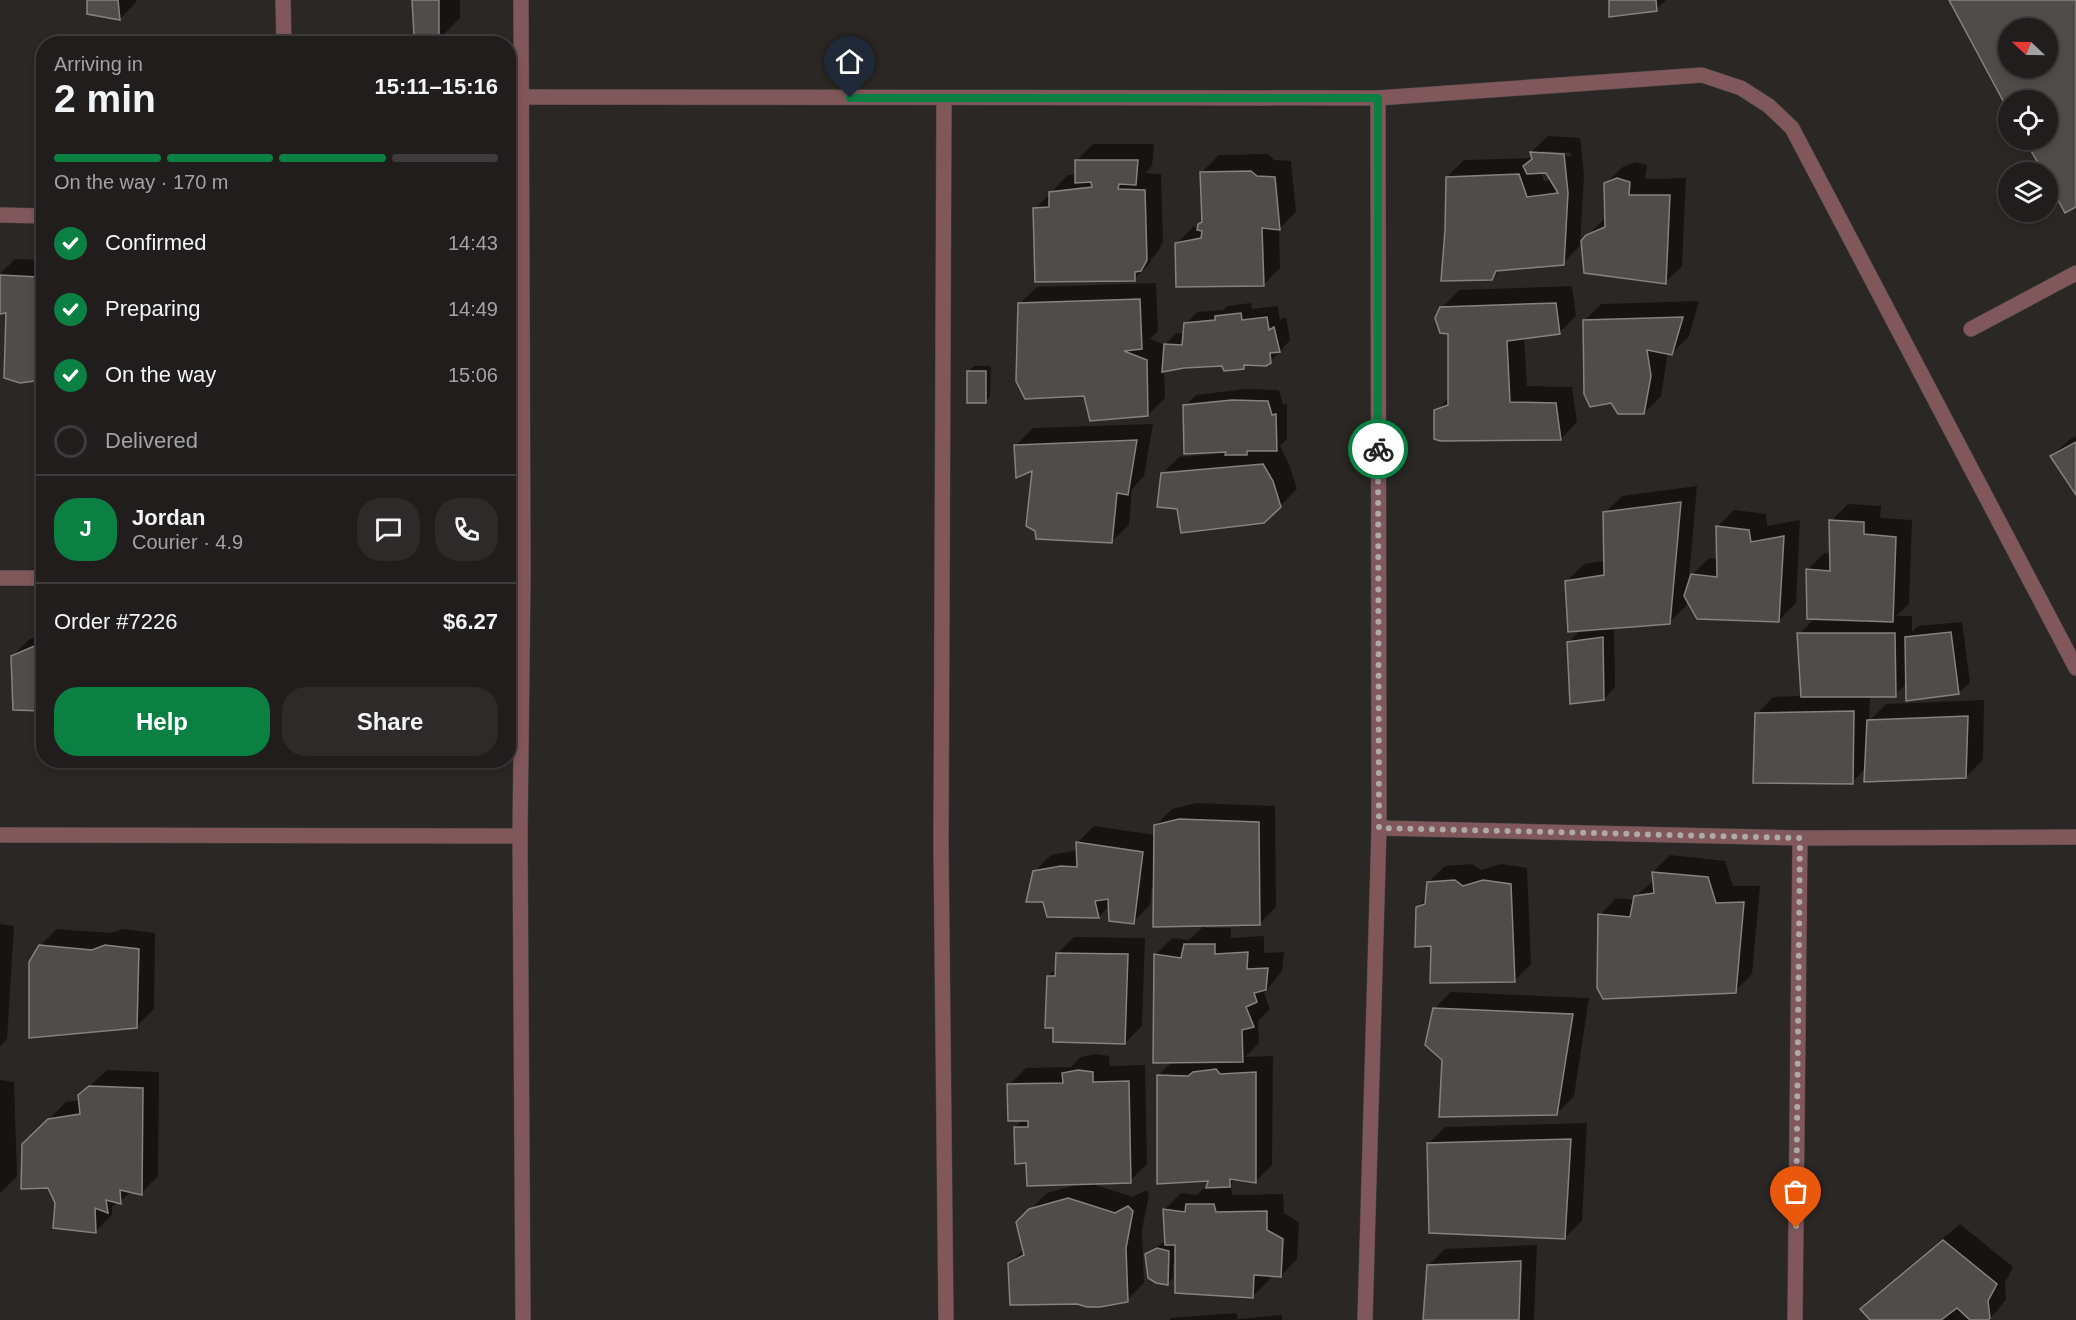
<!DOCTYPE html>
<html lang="en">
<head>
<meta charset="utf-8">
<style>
  :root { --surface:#201d1c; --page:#2d2a29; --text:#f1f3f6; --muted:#a2a2a3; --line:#3d3b3b; --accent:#0b8043 }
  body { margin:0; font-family:Arial,sans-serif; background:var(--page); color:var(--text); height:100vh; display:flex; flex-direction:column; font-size:22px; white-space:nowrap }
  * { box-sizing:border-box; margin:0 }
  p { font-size:20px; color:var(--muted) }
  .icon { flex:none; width:33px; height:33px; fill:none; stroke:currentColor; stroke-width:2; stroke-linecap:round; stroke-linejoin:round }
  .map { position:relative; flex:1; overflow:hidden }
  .details { position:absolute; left:36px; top:36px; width:480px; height:732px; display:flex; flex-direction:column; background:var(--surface); border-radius:24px; box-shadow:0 3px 9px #0003,0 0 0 2px var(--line) }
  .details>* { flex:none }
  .needle { width:39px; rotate:292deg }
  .buttons { position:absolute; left:1998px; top:18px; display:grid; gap:12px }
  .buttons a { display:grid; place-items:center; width:60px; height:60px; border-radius:50%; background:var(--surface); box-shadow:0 3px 9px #0003,0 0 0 2px var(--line); font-size:30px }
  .pin { position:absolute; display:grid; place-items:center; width:51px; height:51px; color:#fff; margin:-62px -26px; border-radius:50% 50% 50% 0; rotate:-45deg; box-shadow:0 0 6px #0007 }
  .pin .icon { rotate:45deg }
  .courier { position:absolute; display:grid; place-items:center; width:60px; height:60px; margin:-30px; border:4px solid #0b8043; border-radius:50%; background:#fff; color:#222; box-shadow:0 2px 8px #0007 }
  .summary em { font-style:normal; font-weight:600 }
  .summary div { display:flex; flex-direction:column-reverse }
  .summary { display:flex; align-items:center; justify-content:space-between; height:102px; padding:0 18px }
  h1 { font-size:39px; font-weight:600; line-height:45px }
  .bar { display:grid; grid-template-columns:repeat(4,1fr); gap:9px 6px; align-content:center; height:72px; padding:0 18px }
  .bar i { height:8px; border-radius:4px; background:var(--line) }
  .bar .active { background:var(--accent) }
  .bar p { grid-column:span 4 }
  .line { display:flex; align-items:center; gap:15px; padding:0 18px; border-top:2px solid var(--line) }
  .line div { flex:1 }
  .round { display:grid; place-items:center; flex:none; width:63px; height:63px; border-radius:24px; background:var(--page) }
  ol { padding:0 18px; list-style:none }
  li { display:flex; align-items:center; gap:18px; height:66px }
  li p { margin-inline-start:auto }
  li .icon { padding:6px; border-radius:50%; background:var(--accent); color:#fff; stroke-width:4 }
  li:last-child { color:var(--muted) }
  li i { width:33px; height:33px; border:3px solid var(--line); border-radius:50% }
  .action { display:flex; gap:12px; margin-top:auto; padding:12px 18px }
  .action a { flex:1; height:69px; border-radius:24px; background:var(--accent); color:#fff; font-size:24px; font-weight:600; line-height:69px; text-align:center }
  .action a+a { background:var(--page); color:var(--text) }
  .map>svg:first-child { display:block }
</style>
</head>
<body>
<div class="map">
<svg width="2076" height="1320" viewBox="0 0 2076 1320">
  <rect width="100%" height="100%" fill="#2a2725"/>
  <g fill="#0007" fill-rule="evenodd">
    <path d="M88 0H136V2L120 19Z"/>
    <path d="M413 0H460V18L439 39Z"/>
    <path d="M1610 0H1666L1656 10Z"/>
    <path d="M1950 0H2076V205L2066 211 2048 178V172H2045L2027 140H2048V100H2008V106ZM2008 28H2048V68H2008Z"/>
    <path d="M1548 136 1580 138 1584 175 1580 246 1563 263 1501 269 1492 279 1447 230V177L1464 160 1534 158 1531 152ZM1542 151 1571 153V156L1542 154ZM1546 171 1552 180 1544 181 1541 172Z"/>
    <path d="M1093 144H1154L1152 166 1145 173 1161 174 1163 242 1157 253 1151 259V262L1134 279 1035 209 1068 175 1076 174V161Z"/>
    <path d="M1268 154 1274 160 1291 161 1296 212 1279 229 1280 268 1263 285 1176 244 1193 227 1199 226 1204 221 1202 172 1219 155Z"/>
    <path d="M1635 162 1647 165 1645 179 1686 178 1682 266 1665 282 1587 236 1605 218V184L1623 167Z"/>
    <path d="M15 259 44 260V376L41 379 8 312H0V274Z"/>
    <path d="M1156 283 1158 331 1150 339 1163 344V347L1176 333 1185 334 1186 324 1197 312 1223 310 1227 306 1251 303 1252 309 1278 306 1280 320 1286 317 1290 340 1270 362 1247 363 1243 367 1223 364 1184 366 1164 370 1165 398 1148 415 1085 394 1020 303 1037 287Z"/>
    <path d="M1572 286 1576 316 1559 333 1524 337 1527 386 1572 387 1577 422 1561 439 1436 411 1450 397V333L1442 308 1459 290Z"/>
    <path d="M1699 301 1689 336 1672 353 1666 352 1667 359 1661 396 1644 413 1584 321 1601 304Z"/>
    <path d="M974 366H991L990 397 985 402 969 371Z"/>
    <path d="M1245 389 1279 390 1283 405 1287 404V439L1280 446 1289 464 1297 489 1280 506 1179 507 1162 474 1179 457 1215 454 1185 406 1196 395Z"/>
    <path d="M1153 424 1144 476 1132 489 1129 525 1112 541 1036 530 1034 468 1016 445 1033 428Z"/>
    <path d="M2076 436V493L2052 456 2069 440Z"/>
    <path d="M1697 486 1689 578 1709 558 1718 559 1717 527 1734 510 1766 514 1767 526 1800 520 1796 603 1779 620 1687 599 1686 606 1669 623 1614 627 1615 687 1604 699 1568 643 1582 629 1567 581 1584 564 1605 561V513L1622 496Z"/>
    <path d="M1848 504 1881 506 1880 518 1912 520 1909 604 1896 616H1912V632L1918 626 1962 622 1970 682 1959 693 1907 683 1895 695H1870L1869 721 1886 704 1984 700 1983 760 1966 777 1866 768 1852 782 1757 714 1773 697 1802 696 1799 634 1815 618 1807 570 1824 553 1831 554V521Z"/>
    <path d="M44 634V708L12 656 30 639Z"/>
    <path d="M1196 803 1275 806 1276 907 1259 924 1205 925V928H1231V938L1264 936V953L1284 952 1282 971 1264 993 1270 1009 1258 1021 1259 1043 1245 1057 1273 1056 1272 1165 1255 1182 1236 1179 1228 1187H1230L1233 1195 1283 1194 1284 1213 1299 1222 1297 1259 1281 1276 1270 1275 1269 1280 1253 1296 1176 1264H1173V1278L1168 1283 1147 1254 1152 1249 1163 1243 1166 1244 1164 1210 1181 1193 1197 1195 1204 1188H1207L1211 1179 1158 1076 1173 1061 1155 955 1172 938 1189 940 1205 925 1152 887 1150 905 1133 922 1110 905 1099 917 1048 916 1034 872 1051 855 1078 850V842L1094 826 1155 835V826L1172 809ZM1176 1243V1247L1167 1244Z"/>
    <path d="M1670 855 1725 861 1733 886H1760L1752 974 1735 991 1600 915 1616 898 1634 900 1635 897 1654 880 1653 872Z"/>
    <path d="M1472 864 1481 870 1501 864 1527 868 1531 964 1514 981 1432 945 1417 907 1427 897 1428 883 1445 866Z"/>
    <path d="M0 924 14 926 7 1039 0 1046Z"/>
    <path d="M57 929 110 933 123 929 155 933 154 1009 137 1026 40 946Z"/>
    <path d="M1074 937 1145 938 1142 1026 1125 1043 1055 1026 1048 976 1057 968V954Z"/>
    <path d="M1451 992 1589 998 1574 1096 1557 1113 1443 1060 1434 1009Z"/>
    <path d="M1096 1054 1109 1056 1110 1066 1145 1065 1147 1164 1130 1181 1089 1183 1133 1197 1146 1190 1149 1194 1142 1230 1144 1283 1127 1300 1009 1264 1024 1249 1018 1222 1047 1193 1079 1184 1028 1162 1015 1127 1024 1119 1009 1085 1026 1068 1071 1067 1081 1057Z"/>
    <path d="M107 1070 159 1072 158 1176 141 1193 131 1191 120 1202 118 1201 112 1207V1215L96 1231 56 1203 24 1144 66 1102 80 1100V1095Z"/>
    <path d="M0 1080 14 1082 17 1176 0 1193Z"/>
    <path d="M1587 1123 1582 1221 1565 1237 1428 1144 1445 1127Z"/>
    <path d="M1960 1224 2013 1267 2005 1283 2006 1299 1997 1311 1988 1320H1943L1937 1314 1939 1320H1872L1862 1309 1879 1292Z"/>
    <path d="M1537 1245 1534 1320H1424L1428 1266 1445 1249Z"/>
    <path d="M1236 1313 1238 1319 1282 1315V1320H1169L1171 1318Z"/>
  </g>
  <g fill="#504c4a" stroke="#86827f" stroke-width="1.5" fill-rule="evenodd">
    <path d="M87 0H118L120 20 87 14Z"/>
    <path d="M412 0H439V41L424 36 414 35Z"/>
    <path d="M1609 0H1656L1657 11 1609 17Z"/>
    <path d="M1949 0H2076V207L2065 213 2048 181V172H2043L2025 140H2048V100H2008V110ZM2008 28H2048V68H2008Z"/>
    <path d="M1530 152 1564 154 1568 193 1564 265 1496 271 1492 280 1441 281 1445 230 1446 177 1519 174 1527 197 1558 193 1546 173 1527 174 1523 166 1532 159Z"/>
    <path d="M1075 160H1138L1136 185 1119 184 1118 189 1145 190 1147 260 1141 271 1135 272V281L1035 282 1033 208 1049 207V192L1092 187 1091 182 1075 183Z"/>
    <path d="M1251 171 1257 176 1275 177 1280 230 1262 228 1264 286 1176 287 1175 243 1201 238 1202 231 1197 230 1198 224 1202 222 1200 172Z"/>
    <path d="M1617 178 1630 182 1629 195H1670L1666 284 1584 273 1581 241 1586 235 1605 227 1604 183Z"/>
    <path d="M44 265V354H38L42 380 20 383 4 378 6 313 0 314V275L39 277Z"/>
    <path d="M1140 299 1142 349 1124 351 1147 360 1148 416 1090 421 1084 396 1025 399 1016 381 1018 303Z"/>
    <path d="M1556 303 1560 334 1507 341 1510 402 1556 403 1561 440 1440 441 1434 439V410L1448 405V334L1440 333 1435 318 1440 307Z"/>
    <path d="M1241 313 1242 320 1267 317 1269 330 1274 327 1280 352 1270 353 1271 363 1266 366 1244 365V369L1224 371 1222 366 1184 368 1162 372 1164 344 1182 345 1184 323 1215 320V316Z"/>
    <path d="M1683 317 1672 355 1647 350 1651 376 1644 414H1618L1611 403 1590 407 1584 394 1583 320Z"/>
    <rect x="967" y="371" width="19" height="32"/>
    <path d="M1232 400 1268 401 1272 415 1276 414 1277 451H1247V455H1225L1226 452 1184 454 1183 405Z"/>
    <path d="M1137 440 1128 495 1117 493 1112 543 1036 539 1035 531 1026 526 1032 471 1016 478 1014 445Z"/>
    <path d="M2076 442V495L2050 456Z"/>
    <path d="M1263 464 1273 481 1281 507 1264 523 1181 533 1177 509 1157 507 1161 473Z"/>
    <path d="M1681 502 1670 624 1568 632 1565 581 1604 575 1603 512Z"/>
    <path d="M1829 520 1864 522V534L1896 537 1893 622 1807 619 1806 569 1830 571Z"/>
    <path d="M1716 526 1749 530 1751 542 1784 536 1779 622 1697 619 1684 596 1691 574 1717 577Z"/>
    <path d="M1951 632 1959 694 1906 701 1905 637Z"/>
    <path d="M1797 633H1895L1896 697H1801Z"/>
    <path d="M1603 637 1604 700 1570 704 1567 642Z"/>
    <path d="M44 642V711L13 710 11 656Z"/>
    <path d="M1854 711 1853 784 1753 783 1755 713Z"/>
    <path d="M1968 716 1966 778 1864 782 1867 720Z"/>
    <path d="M1179 819 1259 822 1260 925 1153 927 1154 825Z"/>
    <path d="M1076 842 1143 852 1134 924 1109 921 1108 899 1095 901 1099 918 1047 917 1043 902H1026L1033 871 1061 866 1077 867Z"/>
    <path d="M1652 872 1708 877 1716 903 1744 902 1736 993 1603 999 1597 988 1598 914 1630 917 1634 896 1654 893Z"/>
    <path d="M1455 880 1463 886 1483 880 1511 884 1515 982 1430 983 1431 946 1415 947 1416 907 1425 904 1427 882Z"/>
    <path d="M1184 944H1215V954L1248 952 1247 969 1268 968 1266 990 1254 993 1257 1002 1246 1007 1254 1027 1242 1030 1243 1062 1153 1063 1154 954 1181 958Z"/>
    <path d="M39 945 92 950 105 945 139 949 137 1028 29 1038V962Z"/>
    <path d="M1056 953 1128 954 1125 1044 1053 1042V1028H1045L1047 976H1055Z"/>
    <path d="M1433 1008 1573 1014 1557 1115 1439 1117 1442 1060 1425 1045Z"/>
    <path d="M1216 1069 1220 1074 1256 1072V1183L1230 1179V1187L1206 1188 1208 1181 1157 1184V1075L1188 1076 1193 1072Z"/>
    <path d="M1078 1070 1093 1072V1082L1129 1081 1131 1183 1027 1186 1026 1163 1015 1164 1014 1127H1028V1121H1008L1007 1084 1063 1083 1062 1073Z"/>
    <path d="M89 1086 143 1088 142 1195 120 1190 121 1204 106 1200 108 1213 95 1208 96 1233 53 1228 55 1203 48 1188 21 1189 22 1144 48 1119 80 1114 78 1095Z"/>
    <path d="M1571 1139 1565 1239 1429 1233 1427 1143Z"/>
    <path d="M1068 1198 1115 1213 1128 1206 1133 1211 1126 1248 1128 1302 1100 1307H1087L1077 1304 1010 1305 1008 1263 1024 1255 1016 1222 1029 1209Z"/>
    <path d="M1186 1204H1214L1216 1212 1267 1211V1230L1283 1239 1281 1277 1254 1275 1253 1298 1175 1293V1245H1165L1163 1209 1185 1212Z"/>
    <path d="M1943 1240 1997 1284 1988 1301 1990 1318 1988 1320H1970L1957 1308 1941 1320H1870L1860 1309Z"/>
    <path d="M1157 1248 1169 1251 1168 1285 1156 1283 1148 1278 1145 1254Z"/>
    <path d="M1521 1261 1519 1320H1423L1427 1265Z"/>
  </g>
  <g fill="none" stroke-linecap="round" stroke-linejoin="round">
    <defs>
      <g id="minor">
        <path d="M283 0 284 44"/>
        <path d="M521 0 523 575 520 836 523 1320"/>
        <path d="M522 97 1378 98 1702 75 1741 88 1769 106 1792 128 2076 668"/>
        <path d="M944 98 941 846 946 1320"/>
        <path d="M0 215 44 216"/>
        <path d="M1971 329 2076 273"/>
        <path d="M0 578H44"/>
        <path d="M1379 828 1800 838 2076 837"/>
        <path d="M0 835 520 836"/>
        <path d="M1365 1320 1379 828 1378 98"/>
        <path d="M1795 1320 1800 838"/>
      </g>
    </defs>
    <use href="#minor" stroke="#464341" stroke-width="16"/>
    <use href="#minor" stroke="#80575b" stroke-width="15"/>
  </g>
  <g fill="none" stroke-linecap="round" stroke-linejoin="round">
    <path stroke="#adaaa9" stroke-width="6" stroke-dasharray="0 10.8" d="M1378 449 1379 828 1800 838 1796 1228"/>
    <path stroke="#0b8043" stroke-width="8" d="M850 98H1378V449"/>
  </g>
</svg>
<div class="buttons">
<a><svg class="needle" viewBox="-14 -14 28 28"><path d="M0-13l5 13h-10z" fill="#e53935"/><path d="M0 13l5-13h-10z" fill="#a2a2a3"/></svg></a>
<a><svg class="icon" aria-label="locate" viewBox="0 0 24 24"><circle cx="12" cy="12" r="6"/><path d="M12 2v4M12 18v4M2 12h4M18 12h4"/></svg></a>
<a><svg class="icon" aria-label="layers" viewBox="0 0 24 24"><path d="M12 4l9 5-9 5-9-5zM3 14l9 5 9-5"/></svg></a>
</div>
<div class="pin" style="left:1796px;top:1228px;background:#ea580c"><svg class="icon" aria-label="bag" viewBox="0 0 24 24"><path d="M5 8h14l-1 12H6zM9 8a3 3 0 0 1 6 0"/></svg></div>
<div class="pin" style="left:850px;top:98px;background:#1f2937"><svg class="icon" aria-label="home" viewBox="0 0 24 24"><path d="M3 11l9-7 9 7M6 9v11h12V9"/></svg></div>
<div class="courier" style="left:1378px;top:449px"><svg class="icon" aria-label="bike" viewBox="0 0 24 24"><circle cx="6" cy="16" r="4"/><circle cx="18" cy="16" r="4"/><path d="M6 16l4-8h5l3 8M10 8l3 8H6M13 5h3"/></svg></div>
<section class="details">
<div class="summary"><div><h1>2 min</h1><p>Arriving in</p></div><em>15:11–15:16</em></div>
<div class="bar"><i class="active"></i><i class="active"></i><i class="active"></i><i></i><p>On the way · 170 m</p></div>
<ol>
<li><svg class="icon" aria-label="check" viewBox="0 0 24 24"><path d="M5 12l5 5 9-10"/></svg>Confirmed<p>14:43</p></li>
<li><svg class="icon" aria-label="check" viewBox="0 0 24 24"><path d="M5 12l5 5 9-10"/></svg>Preparing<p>14:49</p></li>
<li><svg class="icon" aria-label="check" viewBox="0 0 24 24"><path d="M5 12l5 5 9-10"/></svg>On the way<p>15:06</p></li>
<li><i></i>Delivered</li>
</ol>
<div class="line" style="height:108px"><b class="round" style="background:var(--accent);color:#fff">J</b><div><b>Jordan</b><p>Courier · 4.9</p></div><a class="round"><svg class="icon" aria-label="chat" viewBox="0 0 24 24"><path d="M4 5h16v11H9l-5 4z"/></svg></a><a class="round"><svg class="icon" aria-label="phone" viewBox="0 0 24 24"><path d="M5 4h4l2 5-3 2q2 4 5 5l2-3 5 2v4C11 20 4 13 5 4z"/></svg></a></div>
<div class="line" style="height:78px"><div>Order #7226</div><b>$6.27</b></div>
<div class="action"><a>Help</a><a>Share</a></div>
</section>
</div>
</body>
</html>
